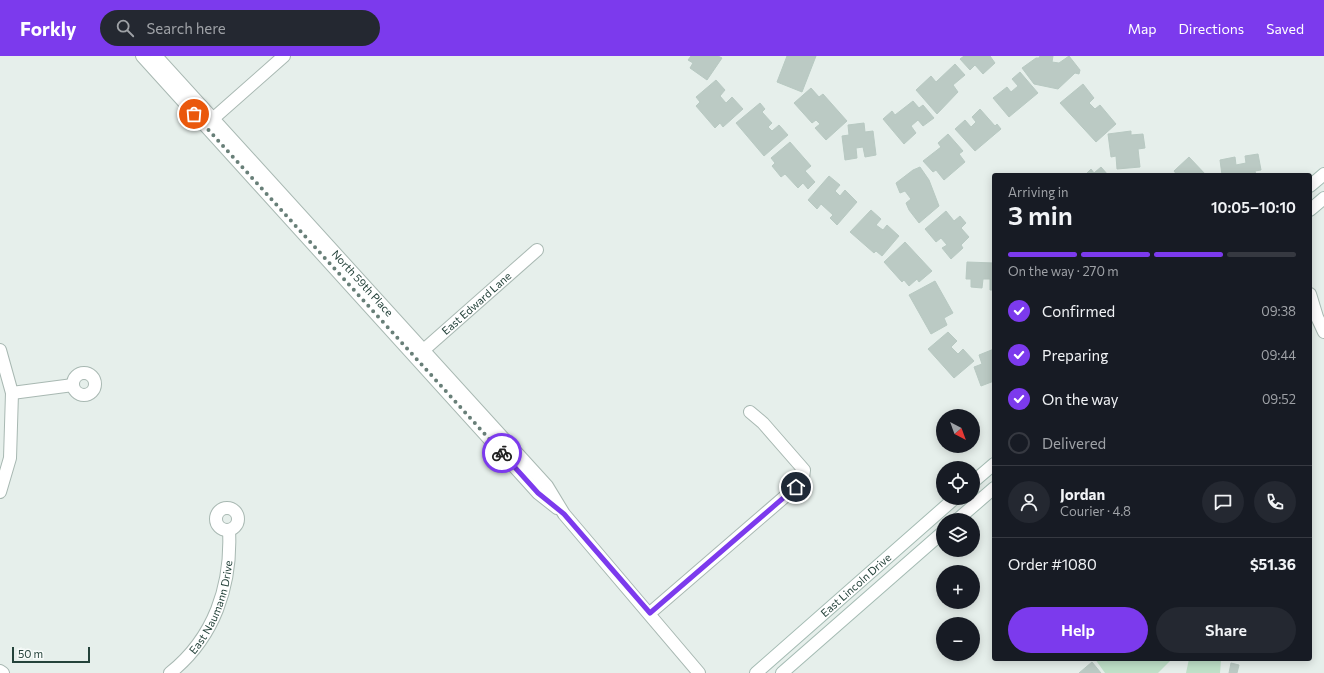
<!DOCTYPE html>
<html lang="en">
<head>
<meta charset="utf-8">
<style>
  :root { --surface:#171b24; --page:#242831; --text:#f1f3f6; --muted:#9ea1a6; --line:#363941; --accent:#7c3aed }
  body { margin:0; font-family:Commissioner,sans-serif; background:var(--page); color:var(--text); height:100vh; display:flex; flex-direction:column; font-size:15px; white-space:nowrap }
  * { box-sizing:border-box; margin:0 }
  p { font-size:13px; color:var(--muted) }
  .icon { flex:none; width:22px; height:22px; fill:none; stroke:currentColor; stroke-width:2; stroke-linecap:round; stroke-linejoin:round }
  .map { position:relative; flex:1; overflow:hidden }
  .details { position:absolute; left:992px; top:117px; width:320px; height:488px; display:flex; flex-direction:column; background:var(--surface); border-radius:4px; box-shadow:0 2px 10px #0003 }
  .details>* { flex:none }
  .needle { width:26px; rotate:139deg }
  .tools { position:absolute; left:936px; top:353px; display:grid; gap:8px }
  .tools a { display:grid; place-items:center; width:44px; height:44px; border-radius:50%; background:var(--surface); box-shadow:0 2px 10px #0003; font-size:20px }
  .scale { position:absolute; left:12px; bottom:10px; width:78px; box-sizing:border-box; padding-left:4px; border:2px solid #24423a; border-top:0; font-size:11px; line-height:14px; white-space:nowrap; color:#24423a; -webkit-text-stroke:3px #f7fbf9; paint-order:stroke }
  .pin { position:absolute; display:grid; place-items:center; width:34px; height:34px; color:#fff; margin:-17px; border:2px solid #fff; border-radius:50%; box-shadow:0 1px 4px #0007 }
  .courier { position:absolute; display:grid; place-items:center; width:40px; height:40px; margin:-20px; border:3px solid #7c3aed; border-radius:50%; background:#fff; color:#222; box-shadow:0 1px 5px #0007 }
  .summary em { font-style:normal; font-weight:600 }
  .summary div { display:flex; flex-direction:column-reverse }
  .summary { display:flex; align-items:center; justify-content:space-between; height:68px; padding:0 16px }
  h1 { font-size:26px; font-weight:600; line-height:30px }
  .bar { display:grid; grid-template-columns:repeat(4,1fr); gap:6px 4px; align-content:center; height:48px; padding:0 16px }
  .bar i { height:5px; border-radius:3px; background:var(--line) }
  .bar .current { background:var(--accent) }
  .bar p { grid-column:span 4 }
  .line { display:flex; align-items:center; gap:10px; padding:0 16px; border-top:1px solid var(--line) }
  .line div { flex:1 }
  .round { display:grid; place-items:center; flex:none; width:42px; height:42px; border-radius:21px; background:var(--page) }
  ol { padding:0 16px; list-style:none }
  li { display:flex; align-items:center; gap:12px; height:44px }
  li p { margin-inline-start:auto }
  li .icon { padding:4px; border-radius:50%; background:var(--accent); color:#fff; stroke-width:4 }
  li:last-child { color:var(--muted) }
  li i { width:22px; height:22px; border:2px solid var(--line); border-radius:50% }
  .button { display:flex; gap:8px; margin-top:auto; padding:8px 16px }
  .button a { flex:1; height:46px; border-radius:24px; background:var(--accent); color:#fff; font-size:16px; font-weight:600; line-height:46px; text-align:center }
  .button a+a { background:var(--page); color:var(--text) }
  header { display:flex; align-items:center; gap:24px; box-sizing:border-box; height:56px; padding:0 20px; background:var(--accent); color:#fff }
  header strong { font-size:19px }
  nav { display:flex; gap:22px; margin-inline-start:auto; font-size:14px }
  .search { width:280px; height:36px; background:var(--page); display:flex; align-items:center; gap:10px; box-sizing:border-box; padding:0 14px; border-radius:22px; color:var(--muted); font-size:15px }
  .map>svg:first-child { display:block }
</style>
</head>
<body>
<header>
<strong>Forkly</strong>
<div class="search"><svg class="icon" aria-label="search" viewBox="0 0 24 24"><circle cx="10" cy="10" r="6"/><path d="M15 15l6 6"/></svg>Search here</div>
<nav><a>Map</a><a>Directions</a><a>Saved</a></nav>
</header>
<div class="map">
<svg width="1324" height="617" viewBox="0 0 1324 617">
  <rect width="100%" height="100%" fill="#e6efeb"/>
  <g fill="#bfe0c8">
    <path d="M1095 603H1172L1158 617H1105Z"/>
    <path d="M1189 603 1221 604 1220 617H1186Z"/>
  </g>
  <g fill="#bbcac4" stroke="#b8c9c2">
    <path d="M691 0H718L722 2 707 24 690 12 693 7 688 4Z"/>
    <path d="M787 0H816L802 36 777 26Z"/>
    <path d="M964 0H990L995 7 983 18 975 9 970 14 960 3Z"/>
    <path d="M1040 0H1053L1052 6 1059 7 1069 0 1080 14 1079 18 1075 17 1058 33 1034 28 1022 12 1036 2H1039Z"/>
    <path d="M955 8 965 19 953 29 958 36 937 58 916 34 931 20 936 26Z"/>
    <path d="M1020 16 1038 37 1009 61 993 42 1007 31 1011 36 1018 30 1012 23Z"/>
    <path d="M716 24 725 34 720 40 726 47 732 41 743 53 723 71 720 67 715 72 696 50 700 46 696 41Z"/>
    <path d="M1083 28 1094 42 1089 47 1095 53 1100 49 1116 68 1096 86 1060 47Z"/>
    <path d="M811 32 819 41 823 38 847 65 826 84 815 72 820 68 816 64 812 67 794 47Z"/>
    <path d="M913 45 919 52 923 49 934 62 923 70 918 64 911 70 916 77 904 88 883 63 892 55 895 59Z"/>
    <path d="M760 47 765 53 762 56 772 67 768 71 772 75 779 69 788 79 764 100 736 67Z"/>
    <path d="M980 53 995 70 997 68 1001 73 975 95 955 73 965 64 971 71 976 66 972 61Z"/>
    <path d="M864 67 865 76 873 75 876 99 865 101 863 91 856 92 857 102 845 104 842 80 849 79 848 69Z"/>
    <path d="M1131 75V79L1143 78 1145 92 1138 93 1140 111 1117 113 1116 100 1111 101 1108 78Z"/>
    <path d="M948 78 963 95 959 98 965 106 944 124 936 114 933 116 923 105 941 91 938 87Z"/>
    <path d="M790 86 811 110 805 115 815 126 808 133 803 127 798 132 785 118 781 121 772 110 775 107 771 102Z"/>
    <path d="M1258 98 1261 114 1255 115 1256 119H1222L1220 104 1235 101 1236 109 1246 107 1245 100Z"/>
    <path d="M1189 101 1206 119H1177L1174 115Z"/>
    <path d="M920 111 929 124 939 150 919 167 909 154 906 147 911 143 905 135 900 137 896 127 913 114Z"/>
    <path d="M1101 111 1108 119H1085L1091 113 1094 117Z"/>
    <path d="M829 120 840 129 835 135 840 140 845 134 857 146 837 169 830 162 833 159 821 148 817 153 808 144Z"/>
    <path d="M871 154 881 163 876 169 883 174 887 169 899 180 882 200 876 195 874 197 850 176Z"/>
    <path d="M946 155 954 165 960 160 966 167 961 172 969 181 961 189 963 192 951 203 942 192 947 189 941 182 936 186 925 173Z"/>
    <path d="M905 186 932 215 919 226 917 223 909 230 904 224 902 226 884 206Z"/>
    <path d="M967 206 994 207V234H990V223H983L982 232 971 231V223H966Z"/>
    <path d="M935 225 953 257 944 262 947 269 931 278 909 239Z"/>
    <path d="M948 276 957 285 951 291 958 298 963 293 974 305 954 322 928 293Z"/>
    <path d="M994 293V325L981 330 974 311 982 308 979 299Z"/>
    <path d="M1092 606 1101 617H1079Z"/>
    <path d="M1231 607 1239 609 1237 617H1229Z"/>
  </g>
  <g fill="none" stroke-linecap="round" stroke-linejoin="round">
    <defs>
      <g id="minor">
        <path d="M142 0 538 437 557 452"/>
        <path id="s1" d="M156 0 547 430 564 458 699 617"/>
        <path d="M207 68 284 0"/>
        <path d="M1310 238 1317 261 1324 276"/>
        <path d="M0 294 12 337 10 402 0 436"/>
        <path id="s2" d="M418 299 537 194"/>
        <circle cx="84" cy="328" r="11"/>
        <path d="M12 337 73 329"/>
        <circle cx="227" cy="463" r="11"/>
        <path d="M650 557 796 431 803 422 804 414 763 367 750 356"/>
        <path d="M0 615 3 617"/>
        <path id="s3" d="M170 617C214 582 232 530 229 474"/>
      </g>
      <g id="secondary">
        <path d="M1310 130 1324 118"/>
        <path d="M1310 154 1324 142"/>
        <path d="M973 426 994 408"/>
        <path d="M957 464 994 432"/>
        <path id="s4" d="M756 617 955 442"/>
        <path d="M782 617 943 476"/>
      </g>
    </defs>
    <use href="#minor" stroke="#a8b8b2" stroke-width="14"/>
    <use href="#secondary" stroke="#a4bbb3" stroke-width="14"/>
    <use href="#minor" stroke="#fff" stroke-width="12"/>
    <use href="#secondary" stroke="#fff" stroke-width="12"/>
  </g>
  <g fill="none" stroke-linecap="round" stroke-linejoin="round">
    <path stroke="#687f78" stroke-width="4" stroke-dasharray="0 7.2" d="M194 58 502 397"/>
    <path stroke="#7c3aed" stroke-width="5" d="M502 397 538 437 564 458 650 557 796 431"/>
  </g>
  <g text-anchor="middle" stroke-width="4" stroke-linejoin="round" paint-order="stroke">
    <g font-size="11" fill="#24423a" stroke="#f7fbf9">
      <text dy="4" stroke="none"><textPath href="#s1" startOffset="307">North 59th Place</textPath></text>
      <text dy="4" stroke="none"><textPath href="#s2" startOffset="78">East Edward Lane</textPath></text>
      <text dy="4" stroke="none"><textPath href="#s4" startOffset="133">East Lincoln Drive</textPath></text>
      <text dy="4" stroke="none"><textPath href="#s3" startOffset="80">East Naumann Drive</textPath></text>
    </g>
  </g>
</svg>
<div class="tools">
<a><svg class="needle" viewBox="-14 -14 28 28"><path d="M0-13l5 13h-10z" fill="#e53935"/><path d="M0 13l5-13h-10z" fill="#9ea1a6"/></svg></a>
<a><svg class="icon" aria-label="locate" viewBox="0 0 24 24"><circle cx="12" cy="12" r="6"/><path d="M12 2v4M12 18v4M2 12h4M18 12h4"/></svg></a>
<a><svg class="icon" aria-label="layers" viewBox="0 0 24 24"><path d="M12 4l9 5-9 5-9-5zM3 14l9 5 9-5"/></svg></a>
<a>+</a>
<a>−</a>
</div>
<div class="scale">50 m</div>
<div class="pin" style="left:194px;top:58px;background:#ea580c"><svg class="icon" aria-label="bag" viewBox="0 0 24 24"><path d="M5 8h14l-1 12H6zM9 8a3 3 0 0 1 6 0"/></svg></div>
<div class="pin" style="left:796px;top:431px;background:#1f2937"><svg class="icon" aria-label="home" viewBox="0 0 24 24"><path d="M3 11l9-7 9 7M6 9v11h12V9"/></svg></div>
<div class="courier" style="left:502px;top:397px"><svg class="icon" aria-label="bike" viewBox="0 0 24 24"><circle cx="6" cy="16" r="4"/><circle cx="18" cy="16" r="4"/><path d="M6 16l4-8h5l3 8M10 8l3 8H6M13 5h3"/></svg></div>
<section class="details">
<div class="summary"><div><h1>3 min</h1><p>Arriving in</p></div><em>10:05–10:10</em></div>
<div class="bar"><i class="current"></i><i class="current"></i><i class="current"></i><i></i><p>On the way · 270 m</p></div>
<ol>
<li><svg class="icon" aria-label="check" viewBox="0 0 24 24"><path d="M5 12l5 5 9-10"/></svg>Confirmed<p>09:38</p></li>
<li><svg class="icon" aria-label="check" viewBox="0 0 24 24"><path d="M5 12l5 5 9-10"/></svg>Preparing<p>09:44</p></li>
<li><svg class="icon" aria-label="check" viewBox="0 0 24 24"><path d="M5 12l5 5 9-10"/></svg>On the way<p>09:52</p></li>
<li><i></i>Delivered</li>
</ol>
<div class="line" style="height:72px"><a class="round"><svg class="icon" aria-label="person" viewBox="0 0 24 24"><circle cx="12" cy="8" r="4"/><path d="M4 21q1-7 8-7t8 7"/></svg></a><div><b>Jordan</b><p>Courier · 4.8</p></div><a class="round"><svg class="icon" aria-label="chat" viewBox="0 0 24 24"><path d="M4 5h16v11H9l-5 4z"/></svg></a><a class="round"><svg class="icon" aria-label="phone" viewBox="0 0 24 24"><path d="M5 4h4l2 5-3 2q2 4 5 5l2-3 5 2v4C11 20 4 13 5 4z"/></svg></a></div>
<div class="line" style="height:52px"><div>Order #1080</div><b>$51.36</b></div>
<div class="button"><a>Help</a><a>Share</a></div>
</section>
</div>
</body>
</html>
